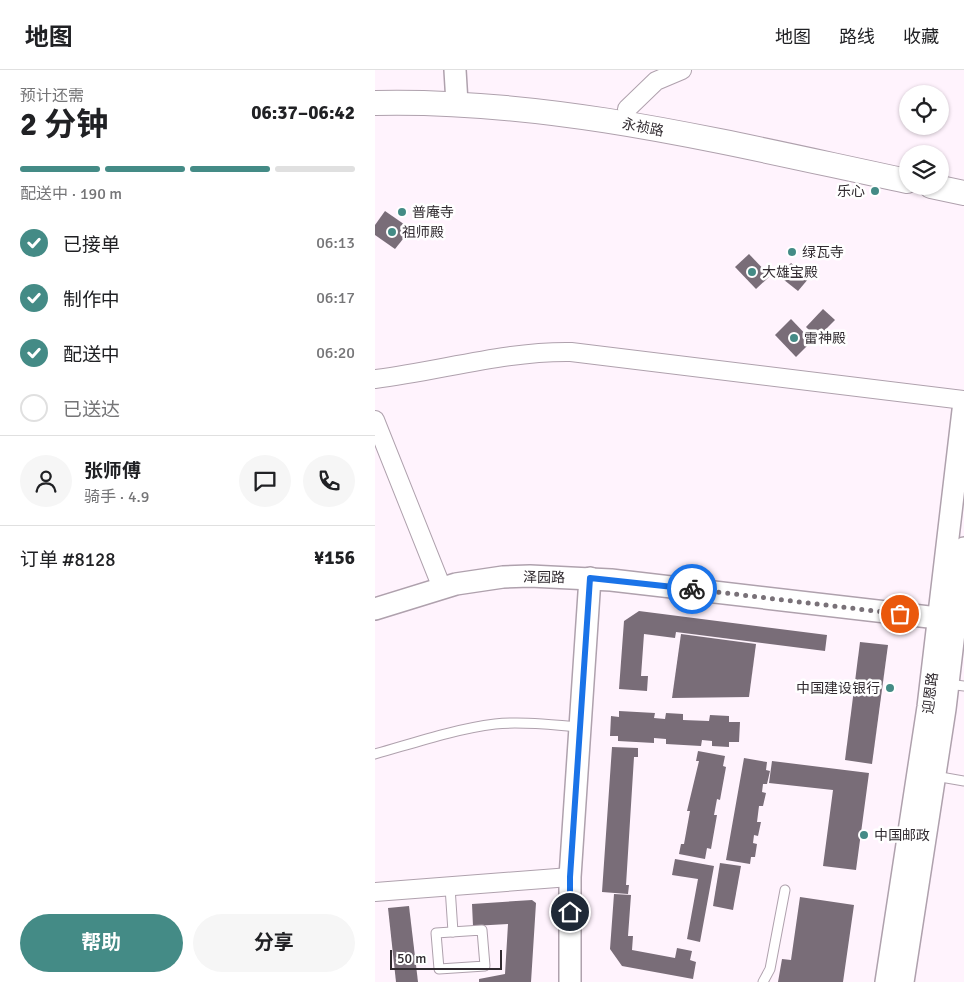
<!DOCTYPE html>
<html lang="zh">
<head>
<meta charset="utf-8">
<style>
  :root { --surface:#fff; --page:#f6f6f6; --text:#202124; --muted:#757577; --line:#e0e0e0; --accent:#448b86 }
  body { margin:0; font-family:Signika,"Noto Sans SC",sans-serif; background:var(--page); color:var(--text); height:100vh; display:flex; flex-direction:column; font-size:19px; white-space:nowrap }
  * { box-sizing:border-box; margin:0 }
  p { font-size:16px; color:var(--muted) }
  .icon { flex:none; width:28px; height:28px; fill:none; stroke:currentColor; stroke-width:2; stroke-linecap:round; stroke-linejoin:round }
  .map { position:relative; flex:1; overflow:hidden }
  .details { display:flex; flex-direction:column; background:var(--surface); width:375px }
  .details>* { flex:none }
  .fabs { position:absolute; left:524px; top:15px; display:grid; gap:10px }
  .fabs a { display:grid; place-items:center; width:50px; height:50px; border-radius:50%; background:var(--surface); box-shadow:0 1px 4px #0004; font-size:25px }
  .scale { position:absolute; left:15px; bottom:12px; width:112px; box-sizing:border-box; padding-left:5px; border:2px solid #312b30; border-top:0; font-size:14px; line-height:18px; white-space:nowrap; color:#312b30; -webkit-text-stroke:4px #fff; paint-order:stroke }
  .pin { position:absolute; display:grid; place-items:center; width:42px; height:42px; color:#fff; margin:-21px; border:2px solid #fff; border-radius:50%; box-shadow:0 1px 5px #0007 }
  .courier { position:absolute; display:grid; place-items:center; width:50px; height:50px; margin:-25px; border:4px solid #1a73e8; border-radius:50%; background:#fff; color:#222; box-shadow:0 1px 6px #0007 }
  .headline em { font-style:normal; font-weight:700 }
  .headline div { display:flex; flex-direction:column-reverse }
  .headline { display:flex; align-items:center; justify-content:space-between; height:85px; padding:0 20px }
  h1 { font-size:32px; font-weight:700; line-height:38px }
  .bar { display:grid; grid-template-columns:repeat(4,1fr); gap:8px 5px; align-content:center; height:60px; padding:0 20px }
  .bar i { height:6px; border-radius:4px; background:var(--line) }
  .bar .on { background:var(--accent) }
  .bar p { grid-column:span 4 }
  .line { display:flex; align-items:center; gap:12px; padding:0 20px; border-top:1px solid var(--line) }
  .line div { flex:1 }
  .round { display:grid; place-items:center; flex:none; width:52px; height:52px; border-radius:26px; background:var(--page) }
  ol { padding:0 20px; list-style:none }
  li { display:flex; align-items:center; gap:15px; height:55px }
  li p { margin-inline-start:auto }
  li .icon { padding:5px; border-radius:50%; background:var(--accent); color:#fff; stroke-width:4 }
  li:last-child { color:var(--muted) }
  li i { width:28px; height:28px; border:2px solid var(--line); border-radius:50% }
  .primary-button { display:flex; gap:10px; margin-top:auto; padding:10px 20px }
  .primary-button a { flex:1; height:58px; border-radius:30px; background:var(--accent); color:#fff; font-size:20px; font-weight:700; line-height:58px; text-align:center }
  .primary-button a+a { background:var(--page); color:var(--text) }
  header { display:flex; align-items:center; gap:30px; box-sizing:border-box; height:70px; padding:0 25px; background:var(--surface); border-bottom:1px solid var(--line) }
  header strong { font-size:24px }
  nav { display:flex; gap:28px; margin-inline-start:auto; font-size:18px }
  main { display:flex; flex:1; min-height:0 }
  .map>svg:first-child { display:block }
</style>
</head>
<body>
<header>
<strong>地图</strong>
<nav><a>地图</a><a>路线</a><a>收藏</a></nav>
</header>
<main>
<section class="details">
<div class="headline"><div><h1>2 分钟</h1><p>预计还需</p></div><em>06:37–06:42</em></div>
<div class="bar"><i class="on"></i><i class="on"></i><i class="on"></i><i></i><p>配送中 · 190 m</p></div>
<ol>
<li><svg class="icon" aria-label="check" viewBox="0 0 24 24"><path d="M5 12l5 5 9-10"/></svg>已接单<p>06:13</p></li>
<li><svg class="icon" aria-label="check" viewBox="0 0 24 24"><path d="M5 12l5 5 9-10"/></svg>制作中<p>06:17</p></li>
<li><svg class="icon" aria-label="check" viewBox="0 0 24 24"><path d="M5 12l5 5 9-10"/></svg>配送中<p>06:20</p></li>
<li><i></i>已送达</li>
</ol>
<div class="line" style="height:90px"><a class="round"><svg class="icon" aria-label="person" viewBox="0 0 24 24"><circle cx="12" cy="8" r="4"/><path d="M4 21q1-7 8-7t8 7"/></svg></a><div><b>张师傅</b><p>骑手 · 4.9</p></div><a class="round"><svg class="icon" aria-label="chat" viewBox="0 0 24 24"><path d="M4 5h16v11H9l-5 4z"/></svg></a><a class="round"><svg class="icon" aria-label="phone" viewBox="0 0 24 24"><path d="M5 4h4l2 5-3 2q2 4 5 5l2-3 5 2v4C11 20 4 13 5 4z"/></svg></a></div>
<div class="line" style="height:65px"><div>订单 #8128</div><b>¥156</b></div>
<div class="primary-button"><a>帮助</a><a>分享</a></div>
</section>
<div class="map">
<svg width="589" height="912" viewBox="0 0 589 912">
  <rect width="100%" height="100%" fill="#fff3fd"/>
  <g fill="#796d78">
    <path d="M10 141 36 159 20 179 0 165V155Z"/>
    <path d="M374 184 395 206 381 219 360 197Z"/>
    <path d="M416 193 434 208 423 221 404 206Z"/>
    <path d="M448 239 460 250 442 268 431 257Z"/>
    <path d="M416 249 437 271 421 287 400 265Z"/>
    <path d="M264 541 452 565 450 581 301 562 300 568 269 564 266 606H273L272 621 244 619 249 551Z"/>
    <path d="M306 564 381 574 374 627 297 628Z"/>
    <path d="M485 572 513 575 497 694 470 690Z"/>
    <path d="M244 641 280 643 279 648 290 649 291 643 308 644V650L334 651 335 645 354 646V652H365L364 672H354V677L337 676V671L327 670 326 676 291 674V669L279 668V673L243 671V666H235L236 646 244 647Z"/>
    <path d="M237 677 263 678V687H259L251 815H254L253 824 227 822Z"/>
    <path d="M323 681 350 686 348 696 351 697 345 730 342 729 339 745H342L336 779 332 778 330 789 304 784 306 774H309L315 741H312L324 691H321Z"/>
    <path d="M369 688 392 692 391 700 395 701 392 714H388L387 722 391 723 388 736H384L382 752H386L383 766 379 765 378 773 382 774 380 787H376L375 794 351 790Z"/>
    <path d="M397 691 494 703 481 800 448 796 458 720 394 713Z"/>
    <path d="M300 789 339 796 325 872 312 869 323 809 297 805Z"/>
    <path d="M345 793 366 796 358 840 338 836Z"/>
    <path d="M239 824 256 825 253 866H258L257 880 300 888 302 878 317 881 315 890 321 892 318 909 247 896 235 879Z"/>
    <path d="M425 827 479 835 468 912H403L407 889 416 890Z"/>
    <path d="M157 830 161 833 156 912H104V909L130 904 133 854 98 856 97 834Z"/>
    <path d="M34 836 43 912H21L13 838Z"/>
  </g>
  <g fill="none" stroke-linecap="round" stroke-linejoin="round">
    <defs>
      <g id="service">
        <path d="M573 614 589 616"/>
        <path d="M0 684C39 673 80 659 120 654 148 651 177 655 205 657"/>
        <path d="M560 706 589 711"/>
        <path d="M75 817 78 862"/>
        <path d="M107 860 110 896 64 899 61 863Z"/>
        <path d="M388 912 395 899 410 820"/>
      </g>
      <g id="minor">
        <path d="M252 39 281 11 307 0"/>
        <path d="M0 309C66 301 129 281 196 282L589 330"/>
        <path d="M0 350 67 518"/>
        <path d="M0 822 195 807"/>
      </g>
      <g id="tertiary">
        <path d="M80 0 82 33"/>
        <path d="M0 539 81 514 128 507 155 506 236 510 580 550"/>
        <path d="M195 912V807L215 508"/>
        <path d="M511 912 553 637 589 332"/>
        <path d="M528 912 570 639 589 478"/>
      </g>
      <g id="secondary">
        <path d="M0 33C181 29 356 74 532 111"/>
        <path d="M556 116 589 123"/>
      </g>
    </defs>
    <use href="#service" stroke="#afa1ad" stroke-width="11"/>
    <use href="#minor" stroke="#afa1ad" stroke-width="20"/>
    <use href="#tertiary" stroke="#afa1ad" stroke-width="24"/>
    <use href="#secondary" stroke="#afa1ad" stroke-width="26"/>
    <use href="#service" stroke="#fff" stroke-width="9"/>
    <use href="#minor" stroke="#fff" stroke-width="18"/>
    <use href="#tertiary" stroke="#fff" stroke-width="21"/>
    <use href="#secondary" stroke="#fff" stroke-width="24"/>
  </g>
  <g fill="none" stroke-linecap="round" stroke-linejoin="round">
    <path stroke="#797178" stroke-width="5" stroke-dasharray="0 9" d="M317 519 525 544"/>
    <path stroke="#1a73e8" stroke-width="6" d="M195 842V807L215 508 317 519"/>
  </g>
  <g fill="#448b86" stroke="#fff" stroke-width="2">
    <circle cx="500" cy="121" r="5"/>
    <circle cx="27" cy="142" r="5"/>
    <circle cx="17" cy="162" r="5"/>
    <circle cx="417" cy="182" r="5"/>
    <circle cx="377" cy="202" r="5"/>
    <circle cx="419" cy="268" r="5"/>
    <circle cx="515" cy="618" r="5"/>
    <circle cx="489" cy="765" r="5"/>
  </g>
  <g text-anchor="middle" stroke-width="5" stroke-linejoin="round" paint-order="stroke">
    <g font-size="14" fill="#312b30" stroke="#fff">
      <text transform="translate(268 57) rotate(11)" y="5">永祯路</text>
      <text transform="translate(169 507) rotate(1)" y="5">泽园路</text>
      <text transform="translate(555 623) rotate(-83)" y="5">迎恩路</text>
    </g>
    <g font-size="14" fill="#312b30" stroke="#fff" text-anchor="start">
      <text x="490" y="126" text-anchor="end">乐心</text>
      <text x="37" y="147">普庵寺</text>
      <text x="27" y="167">祖师殿</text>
      <text x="427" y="187">绿瓦寺</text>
      <text x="387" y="207">大雄宝殿</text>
      <text x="429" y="273">雷神殿</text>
      <text x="505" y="623" text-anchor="end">中国建设银行</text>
      <text x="499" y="770">中国邮政</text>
    </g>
  </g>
</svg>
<div class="fabs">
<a><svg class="icon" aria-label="locate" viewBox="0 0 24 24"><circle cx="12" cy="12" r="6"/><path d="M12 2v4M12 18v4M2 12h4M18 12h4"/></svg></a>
<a><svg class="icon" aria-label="layers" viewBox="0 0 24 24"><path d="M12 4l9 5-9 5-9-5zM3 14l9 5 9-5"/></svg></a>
</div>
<div class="scale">50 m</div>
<div class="pin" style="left:525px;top:544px;background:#ea580c"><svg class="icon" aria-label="bag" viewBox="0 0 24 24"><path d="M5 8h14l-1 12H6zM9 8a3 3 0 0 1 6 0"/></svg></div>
<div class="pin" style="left:195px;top:842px;background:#1f2937"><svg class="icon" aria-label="home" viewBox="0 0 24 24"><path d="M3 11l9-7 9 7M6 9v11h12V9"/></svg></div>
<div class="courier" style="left:317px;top:519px"><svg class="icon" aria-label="bike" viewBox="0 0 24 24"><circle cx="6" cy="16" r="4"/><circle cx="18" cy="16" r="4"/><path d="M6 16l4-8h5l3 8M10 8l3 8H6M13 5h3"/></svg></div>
</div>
</main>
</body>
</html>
